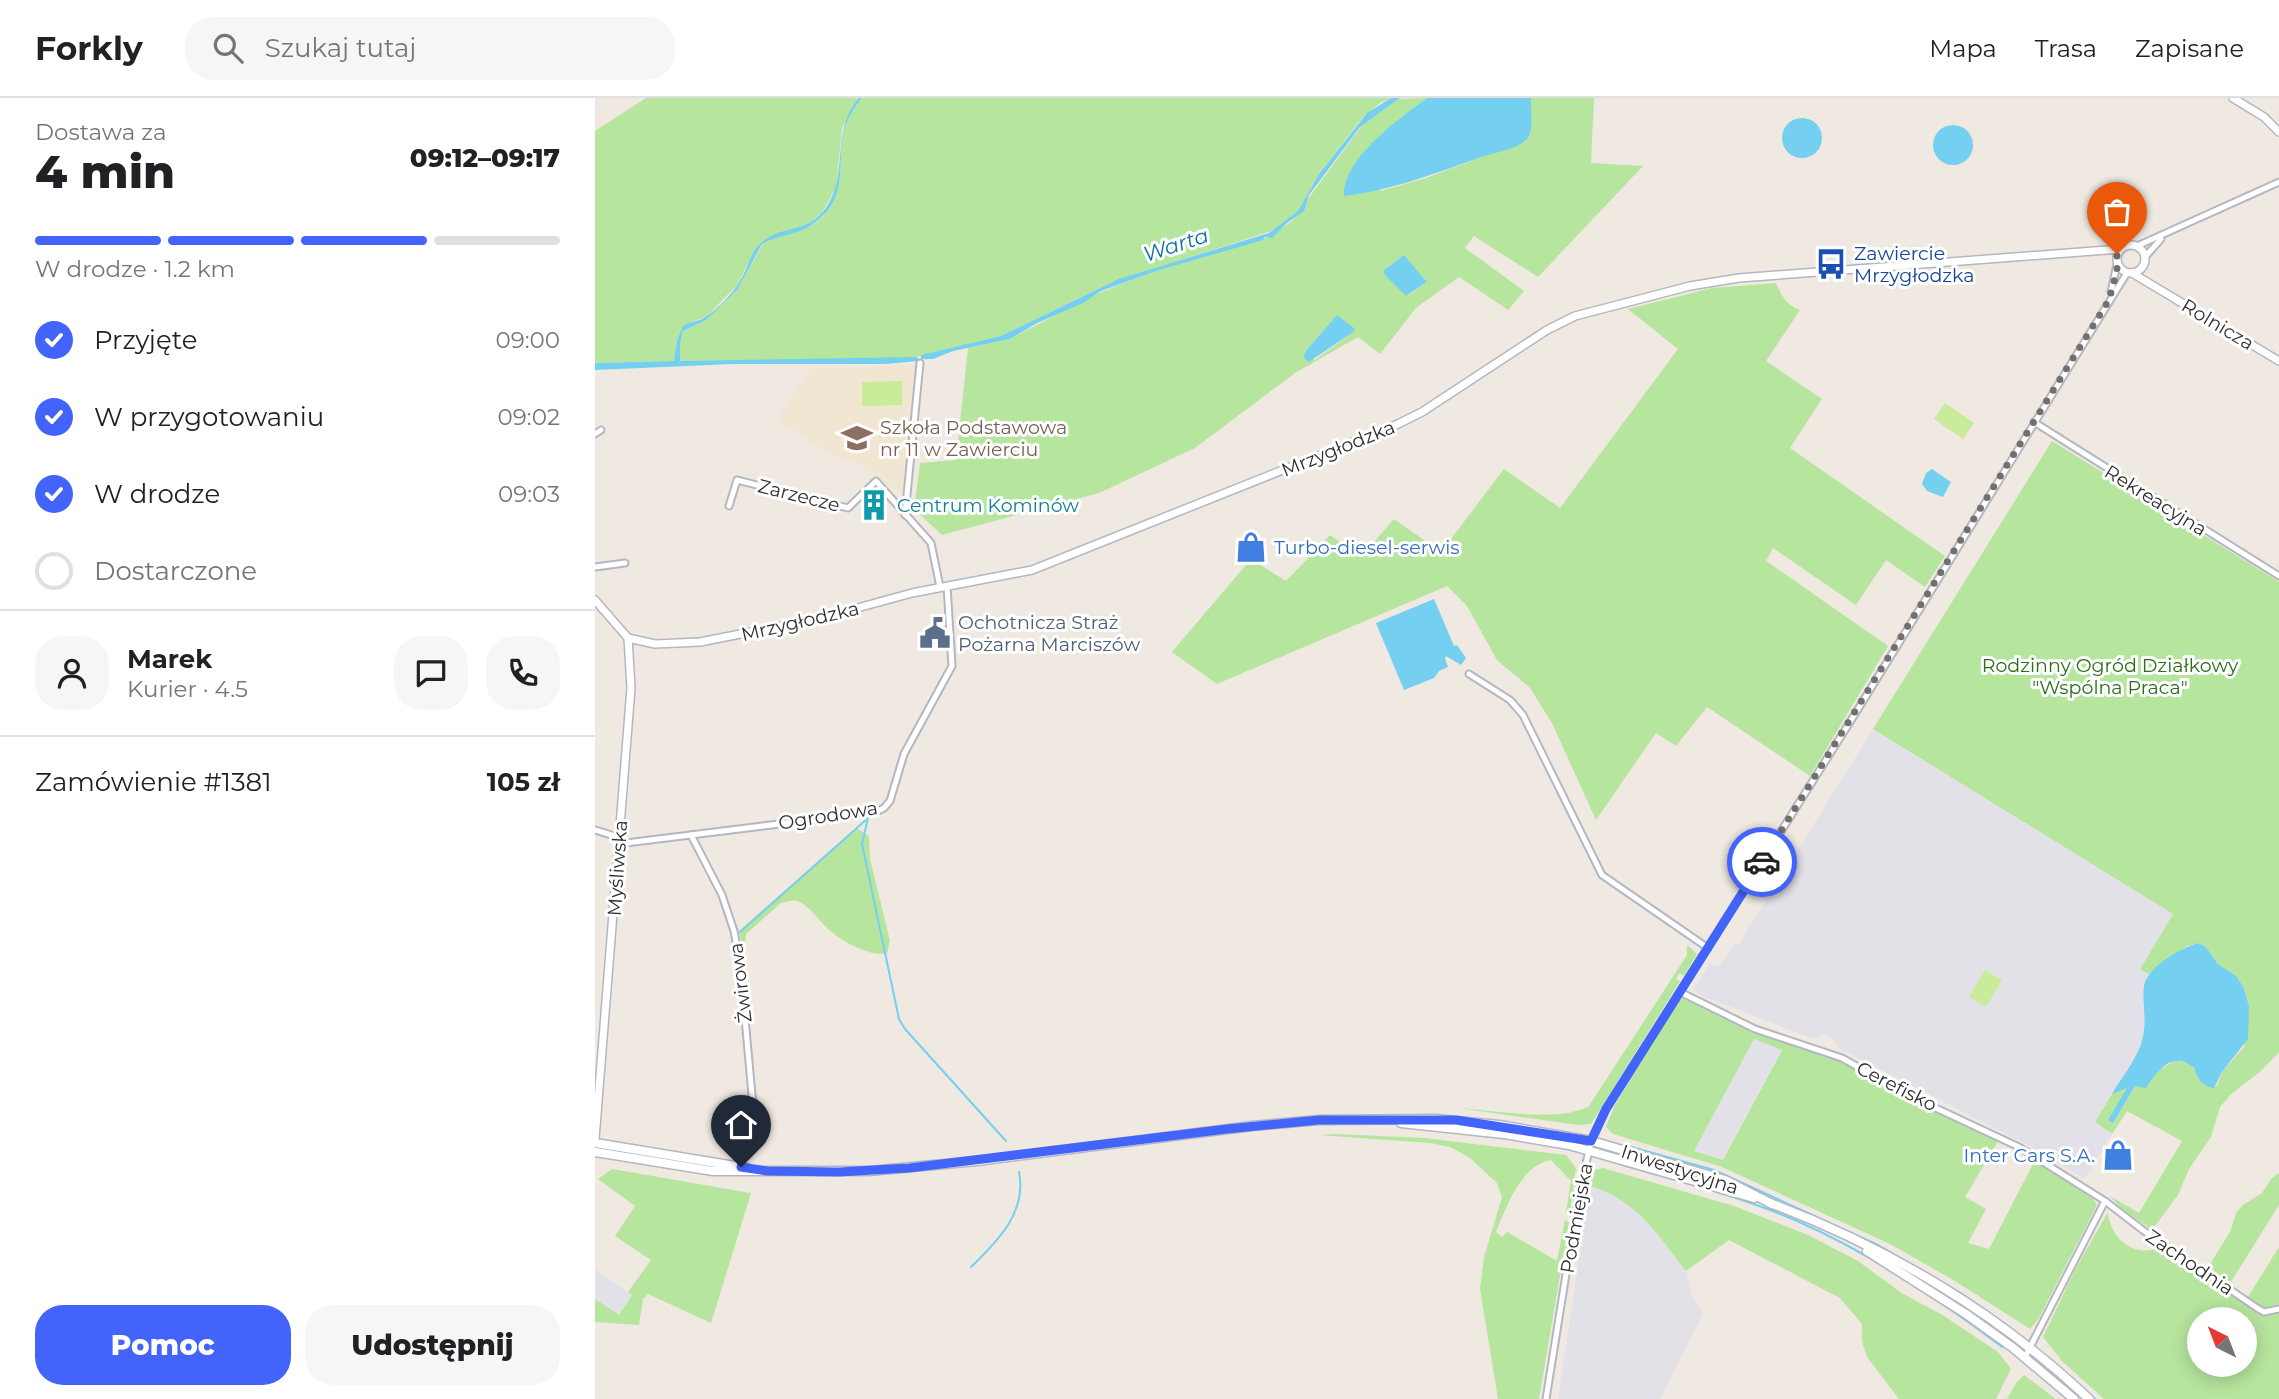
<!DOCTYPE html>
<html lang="pl">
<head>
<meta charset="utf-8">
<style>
  :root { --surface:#fff; --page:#f6f6f6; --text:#202124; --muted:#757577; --line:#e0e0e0; --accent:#4264fb }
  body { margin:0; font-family:Montserrat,sans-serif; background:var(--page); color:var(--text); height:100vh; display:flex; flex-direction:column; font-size:26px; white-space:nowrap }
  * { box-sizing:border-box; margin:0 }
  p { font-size:23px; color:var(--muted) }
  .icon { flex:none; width:38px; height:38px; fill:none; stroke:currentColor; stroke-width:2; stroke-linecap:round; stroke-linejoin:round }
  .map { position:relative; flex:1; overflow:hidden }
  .sheet { display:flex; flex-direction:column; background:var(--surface); width:595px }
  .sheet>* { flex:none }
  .needle { width:46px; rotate:318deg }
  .controls { position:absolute; left:1592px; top:1209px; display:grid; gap:14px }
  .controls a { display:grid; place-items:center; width:70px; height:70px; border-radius:50%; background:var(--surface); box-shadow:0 4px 18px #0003; font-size:35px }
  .pin { position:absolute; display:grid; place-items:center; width:60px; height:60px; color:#fff; margin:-72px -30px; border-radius:50% 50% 50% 0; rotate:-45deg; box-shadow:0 0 7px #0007 }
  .pin .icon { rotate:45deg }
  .courier { position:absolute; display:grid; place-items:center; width:70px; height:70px; margin:-35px; border:5px solid #4264fb; border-radius:50%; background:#fff; color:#222; box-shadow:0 2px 9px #0007 }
  .overview em { font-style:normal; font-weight:800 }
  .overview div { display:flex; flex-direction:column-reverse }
  .overview { display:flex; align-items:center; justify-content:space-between; height:119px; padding:0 35px }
  h1 { font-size:46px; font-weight:800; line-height:52px }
  .bar { display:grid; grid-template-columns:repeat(4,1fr); gap:10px 7px; align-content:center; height:84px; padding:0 35px }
  .bar i { height:9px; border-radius:5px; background:var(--line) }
  .bar .selected { background:var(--accent) }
  .bar p { grid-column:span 4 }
  .line { display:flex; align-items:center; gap:18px; padding:0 35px; border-top:2px solid var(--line) }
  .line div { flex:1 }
  .round { display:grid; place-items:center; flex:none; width:74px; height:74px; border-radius:28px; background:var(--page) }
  ol { padding:0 35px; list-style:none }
  li { display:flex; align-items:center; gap:21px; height:77px }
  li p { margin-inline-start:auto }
  li .icon { padding:7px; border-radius:50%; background:var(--accent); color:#fff; stroke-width:4 }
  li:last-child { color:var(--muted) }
  li i { width:38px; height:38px; border:4px solid var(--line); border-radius:50% }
  .button { display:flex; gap:14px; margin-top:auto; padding:14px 35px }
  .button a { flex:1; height:80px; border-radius:28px; background:var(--accent); color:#fff; font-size:28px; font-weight:800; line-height:80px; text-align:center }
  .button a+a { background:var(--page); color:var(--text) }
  header { display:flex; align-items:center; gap:42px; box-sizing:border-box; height:98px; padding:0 35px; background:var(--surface); border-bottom:2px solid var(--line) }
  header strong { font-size:33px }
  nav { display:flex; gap:38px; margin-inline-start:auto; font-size:24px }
  .search { width:490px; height:63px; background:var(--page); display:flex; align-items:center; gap:18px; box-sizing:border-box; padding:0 24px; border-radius:28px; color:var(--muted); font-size:26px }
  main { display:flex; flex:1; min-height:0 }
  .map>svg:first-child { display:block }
</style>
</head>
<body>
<header>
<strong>Forkly</strong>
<div class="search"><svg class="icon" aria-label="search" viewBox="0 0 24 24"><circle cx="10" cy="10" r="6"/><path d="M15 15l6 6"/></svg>Szukaj tutaj</div>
<nav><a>Mapa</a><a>Trasa</a><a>Zapisane</a></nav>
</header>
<main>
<section class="sheet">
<div class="overview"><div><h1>4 min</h1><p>Dostawa za</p></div><em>09:12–09:17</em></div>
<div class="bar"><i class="selected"></i><i class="selected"></i><i class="selected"></i><i></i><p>W drodze · 1.2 km</p></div>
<ol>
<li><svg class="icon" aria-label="check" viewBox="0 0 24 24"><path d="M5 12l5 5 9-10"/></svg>Przyjęte<p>09:00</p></li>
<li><svg class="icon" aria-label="check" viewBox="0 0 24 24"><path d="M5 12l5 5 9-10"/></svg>W przygotowaniu<p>09:02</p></li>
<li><svg class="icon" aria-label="check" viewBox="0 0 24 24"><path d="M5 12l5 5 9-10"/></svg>W drodze<p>09:03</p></li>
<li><i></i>Dostarczone</li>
</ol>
<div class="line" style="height:126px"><a class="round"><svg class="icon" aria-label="person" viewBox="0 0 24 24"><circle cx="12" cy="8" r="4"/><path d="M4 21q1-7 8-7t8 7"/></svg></a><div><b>Marek</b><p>Kurier · 4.5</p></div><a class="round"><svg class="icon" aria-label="chat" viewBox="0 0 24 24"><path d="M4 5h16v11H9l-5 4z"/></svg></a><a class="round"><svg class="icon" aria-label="phone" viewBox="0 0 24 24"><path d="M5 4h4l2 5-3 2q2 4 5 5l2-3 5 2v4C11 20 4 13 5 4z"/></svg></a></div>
<div class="line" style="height:91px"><div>Zamówienie #1381</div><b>105 zł</b></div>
<div class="button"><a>Pomoc</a><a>Udostępnij</a></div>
</section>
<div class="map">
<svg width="1684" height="1301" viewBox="0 0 1684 1301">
  <rect width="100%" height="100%" fill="#efe9e1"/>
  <g fill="#e3e1e8">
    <path d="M1278 631 1578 816 1545 870 1554 876 1549 887 1550 933 1541 956 1500 1024 1517 1036 1489 1081 1435 1048 1243 950 1240 943 1229 936 1219 941 1102 896 1099 890 1115 865 1123 869 1140 846H1144Z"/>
    <path d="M1159 940 1187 951 1127 1062 1099 1053Z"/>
    <path d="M995 1087 1015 1094 1044 1113 1091 1173 1097 1197 1108 1216 1065 1301H963Z"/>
    <path d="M0 1171 37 1197 24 1217 0 1201Z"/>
  </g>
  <path fill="#f0e6d1" d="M320 267 307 396 254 359 249 364 182 322 217 270Z"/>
  <g fill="#b6e59e" fill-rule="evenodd">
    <path d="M51 0H264L247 30 241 90 226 116 211 128 166 145 157 157 143 186 112 218 88 228 82 242 79 263 0 265V33Z"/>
    <path d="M267 0H796L785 5 766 21 724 76 703 113 679 132 518 184 406 238 317 260 85 263V246L88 233 111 222 143 191 168 146C186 135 211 136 226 120 253 92 242 67 249 33 252 21 259 10 267 0Z"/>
    <path d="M832 0 786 37 761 64 786 93 831 80 930 43 936 33V0H999L996 65 1048 68 943 179 879 138 870 150 929 193 913 212 864 179 821 210 785 256 763 239 700 275 600 350 504 395 347 437 319 411 325 365 361 362 373 250 415 241 499 197 557 174 674 139 697 123 768 26 803 1ZM809 157 832 184 814 197 789 176V172ZM742 217 758 234 720 262 710 254Z"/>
    <path d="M1181 185C1187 199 1191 206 1205 212L1171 263 1227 301 1195 350 1350 458 1330 489 1291 462 1261 507 1178 450 1171 463 1293 548 1215 678 1112 609 1081 648 1061 635 1001 722 957 625 935 590 902 562 872 508 852 488 622 586 577 554 656 461 691 483 735 437 766 459 799 421 846 454 909 371 965 410 1083 251 1033 211 1117 190Z"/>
    <path d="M1457 343 1684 484V954L1666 973 1636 996 1625 1009 1616 1039 1594 1071 1583 1097 1557 1132 1526 1110 1515 1098 1544 1115 1587 1043 1532 1013 1517 1036 1500 1024 1517 996 1531 988 1533 990 1513 1022 1518 1025 1540 988 1555 984 1562 973 1581 962 1595 966C1605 977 1603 992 1622 988L1627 974 1649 949 1654 908 1648 888 1641 878 1623 866 1611 849 1603 845 1592 848 1554 876 1545 871 1578 816 1278 631Z"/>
    <path d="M261 730 274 738 275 761 295 843 292 855C276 860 245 842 233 831 222 821 215 807 200 802L186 805 151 836 149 854 144 833Z"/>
    <path d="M1092 847 1102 856 1089 878 1084 875 1081 881 1085 883 996 1026 983 1027 863 1010C898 1012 965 1025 994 1008L1092 857Z"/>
    <path d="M1088 900 1156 932 1244 962 1310 1000 1403 1043 1370 1099 1391 1111 1373 1145 1394 1151 1440 1062 1498 1101 1502 1107 1444 1220 1435 1231 1360 1183 1297 1147 1127 1069 1018 1036 1011 1029 1019 1009 1080 906ZM1159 941 1187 952 1128 1062 1099 1053Z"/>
    <path d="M740 1036 829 1040 971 1057 981 1070 975 1114H971L976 1083 956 1062C926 1067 911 1109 901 1134L907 1139 912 1134 962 1163 970 1121 974 1125 944 1301H903L885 1191 889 1159 907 1099 902 1085 875 1060 855 1049 835 1045 723 1037Z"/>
    <path d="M1008 1070 1139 1108 1213 1137 1263 1163 1308 1196 1346 1216 1403 1254 1416 1271 1401 1301H1304L1272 1259 1267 1243V1226L1245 1200 1134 1142 1091 1173C1058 1131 1044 1104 991 1086L995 1073Z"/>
    <path d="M17 1071 156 1095 116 1225 53 1196 48 1201 44 1227 0 1224V1201L24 1217 37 1197 33 1194 56 1162 20 1138 40 1108 3 1081Z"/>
    <path d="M1684 1075V1107L1634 1187 1612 1171 1635 1134 1641 1115 1648 1107 1667 1095 1677 1080Z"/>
    <path d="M1513 1114C1515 1132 1524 1147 1544 1152 1554 1154 1563 1148 1573 1151L1667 1216 1673 1218 1684 1214V1301H1509L1467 1263 1448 1239 1481 1170ZM1605 1222H1650V1267H1605Z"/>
    <path d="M1684 1149V1206L1680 1210 1669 1211 1653 1199Z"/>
    <path d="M1429 1277 1461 1301H1412L1421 1285Z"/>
  </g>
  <g fill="#c9ec9a">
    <path d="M307 283V307L267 308V284Z"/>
    <path d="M1350 305 1379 325 1368 341 1339 321Z"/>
    <path d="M1390 872 1407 882 1391 909 1374 899Z"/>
  </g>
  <g fill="#75cff0">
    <path d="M264 0H267C259 10 252 21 249 33 241 70 255 100 218 126 203 137 183 137 167 146L143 191 111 222 88 233 85 246V263L322 259 323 263 291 266H137L0 272V265L79 263 82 242 88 228C94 224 101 224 107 221 120 214 138 195 145 183 153 171 154 156 166 145 190 124 217 139 236 101 252 69 237 30 264 0Z"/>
    <path d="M796 0H805L765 29 714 97 709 113 692 125 677 140 670 139 668 142 561 173 506 193 488 205 442 225 415 241 358 253 338 261H326V257L406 238 524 181 674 135 703 113 724 76 772 15Z"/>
    <path d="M832 0H936C935 12 940 33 931 42 922 51 902 54 890 58 843 74 799 92 749 98 747 61 805 20 832 0Z"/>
    <circle cx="1207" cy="40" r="20"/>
    <circle cx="1358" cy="47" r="20"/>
    <path d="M809 157 832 184 811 198 789 176V172Z"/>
    <path d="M742 217 760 231 758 234 714 264 709 260 710 254Z"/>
    <path d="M1337 371 1356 384 1348 399 1332 393 1327 386 1331 375Z"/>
    <path d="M839 501 859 548 862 547 871 560 866 567 851 558 850 561 853 569 844 573 839 580 809 592 781 525Z"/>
    <path d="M1603 845 1611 849 1623 866 1641 878 1648 888 1654 908 1653 941 1627 974 1619 990C1606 988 1603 981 1599 970 1578 951 1562 973 1551 990L1540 988 1518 1025 1513 1022 1532 990 1517 996C1528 977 1547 955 1549 932 1551 918 1547 902 1549 888 1552 869 1586 850 1603 845Z"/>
  </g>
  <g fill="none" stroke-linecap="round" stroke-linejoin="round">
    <g stroke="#75cff0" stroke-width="2">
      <path d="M273 720 267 746 304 921 310 931 411 1043"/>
      <path d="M145 834 272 721"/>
      <path d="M1029 1047 1119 1072 1283 1147 1364 1194 1416 1230"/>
      <path d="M1024 1066C1083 1083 1145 1098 1202 1123 1275 1155 1344 1201 1407 1249"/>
      <path d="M376 1169C403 1143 432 1114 424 1074"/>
      <path d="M1455 1261 1500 1301"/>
      <path d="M1445 1278 1472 1301"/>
    </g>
    <defs>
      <g id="minor">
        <path d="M1542 148 1684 84"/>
        <path d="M1550 159 1566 141"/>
        <path d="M1516 194 1522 166"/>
        <path d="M1439 324 1684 478"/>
        <path d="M0 336 6 332"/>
        <path d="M134 408 142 382 253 410 281 383 336 445 345 489"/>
        <path d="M310 417 325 265"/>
        <path d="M0 469 30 465"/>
        <path d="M874 576 915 602 928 617 1007 777 1113 850"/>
        <path d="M0 732 23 739"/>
        <path d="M96 737 127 797 139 833 145 865 161 1041"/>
        <path d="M23 746 281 714 289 710 295 703 309 656 357 568 352 488"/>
        <path d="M1085 894 1160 931 1247 960 1313 997 1424 1049 1510 1103 1549 1133 1662 1210 1669 1214 1684 1211"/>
        <path d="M1430 1259 1510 1103"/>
        <path d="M951 1301 985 1089 997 1041 1011 1011 1260 616 1532 175"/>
      </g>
      <g id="tertiary">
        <path d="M1638 0 1669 19 1684 34"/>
        <circle cx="1536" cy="161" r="14"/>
        <path d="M1537 175 1684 263"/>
        <path d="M0 502 33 540 60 546 105 544 226 520 317 495 437 472 803 326 827 314 952 232 980 218 1095 188 1144 180 1525 151"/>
        <path d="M0 1041 36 590 33 540"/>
      </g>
      <g id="secondary">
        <path d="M806 1025 909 1036 974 1047 1159 1100"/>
        <path d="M0 1045 152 1070"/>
        <path d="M0 1054 118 1073H274L382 1063 657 1028 724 1022 841 1021 904 1027 997 1043 1130 1082 1177 1106"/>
        <path d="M1175 1105C1292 1149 1403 1215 1494 1301"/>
        <path d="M1272 1153 1371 1216 1417 1249 1479 1301"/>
      </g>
    </defs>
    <use href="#minor" stroke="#b4b7c1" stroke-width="9"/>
    <use href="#tertiary" stroke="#b4b7c1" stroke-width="10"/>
    <use href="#secondary" stroke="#b4b7c1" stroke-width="11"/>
    <use href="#minor" stroke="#fff" stroke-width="5"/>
    <use href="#tertiary" stroke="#fff" stroke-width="7"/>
    <use href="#secondary" stroke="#fff" stroke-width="8"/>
  </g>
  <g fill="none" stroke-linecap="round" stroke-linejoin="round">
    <path stroke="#726f6d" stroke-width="7" stroke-dasharray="0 12.6" d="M1167 764 1514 202 1522 172V156"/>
    <path stroke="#4264fb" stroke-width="9" d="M146 1069 172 1073 244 1074 314 1070 632 1031 724 1022H861L996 1043 1011 1011 1167 764"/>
  </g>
  <defs>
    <symbol id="bus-bare" viewBox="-9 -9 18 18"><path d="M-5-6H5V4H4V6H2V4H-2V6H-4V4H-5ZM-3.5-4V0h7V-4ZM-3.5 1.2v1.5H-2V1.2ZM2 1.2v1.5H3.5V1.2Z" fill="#1a4fb4" stroke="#fff" stroke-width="2.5" paint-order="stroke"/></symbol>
    <symbol id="school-bare" viewBox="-9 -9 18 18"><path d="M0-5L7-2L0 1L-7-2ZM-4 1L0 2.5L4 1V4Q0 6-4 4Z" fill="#8d6e63" stroke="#fff" stroke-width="2.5" paint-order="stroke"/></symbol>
    <symbol id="building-bare" viewBox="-9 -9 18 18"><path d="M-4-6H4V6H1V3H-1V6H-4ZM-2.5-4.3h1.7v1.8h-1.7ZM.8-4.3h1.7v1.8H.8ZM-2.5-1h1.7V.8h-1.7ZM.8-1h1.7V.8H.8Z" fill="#0f9aa8" stroke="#fff" stroke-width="2.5" paint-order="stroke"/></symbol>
    <symbol id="shop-bare" viewBox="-9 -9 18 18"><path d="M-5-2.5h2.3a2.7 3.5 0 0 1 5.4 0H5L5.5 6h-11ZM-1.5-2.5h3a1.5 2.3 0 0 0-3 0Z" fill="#3f7fe0" stroke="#fff" stroke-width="2.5" paint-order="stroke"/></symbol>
    <symbol id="civic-bare" viewBox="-9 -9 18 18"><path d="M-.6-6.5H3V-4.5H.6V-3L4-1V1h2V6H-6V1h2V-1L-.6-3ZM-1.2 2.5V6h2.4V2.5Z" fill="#5c6f8a" stroke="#fff" stroke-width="2.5" paint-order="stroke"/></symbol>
  </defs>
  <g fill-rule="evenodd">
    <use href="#bus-bare" x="1214" y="144" width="44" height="44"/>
    <use href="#school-bare" x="240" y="318" width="44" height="44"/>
    <use href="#building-bare" x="257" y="385" width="44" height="44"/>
    <use href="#shop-bare" x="634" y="427" width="44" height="44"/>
    <use href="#civic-bare" x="318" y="513" width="44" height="44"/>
    <use href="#shop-bare" x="1501" y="1035" width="44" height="44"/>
  </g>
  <g text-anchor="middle" stroke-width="6" stroke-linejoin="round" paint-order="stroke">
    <g font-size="19" fill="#164399" stroke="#fff" text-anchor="start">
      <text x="1259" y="162">Zawiercie<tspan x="1259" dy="22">Mrzygłodzka</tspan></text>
    </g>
    <g font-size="19" fill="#2e2e2e" stroke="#fff">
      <text transform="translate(1623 226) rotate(31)" y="7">Rolnicza</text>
      <text transform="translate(743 350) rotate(-22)" y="7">Mrzygłodzka</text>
      <text transform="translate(204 397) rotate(14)" y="7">Zarzecze</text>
      <text transform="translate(1561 402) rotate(32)" y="7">Rekreacyjna</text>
      <text transform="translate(205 523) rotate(-13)" y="7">Mrzygłodzka</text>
      <text transform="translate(233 717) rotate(-9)" y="7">Ogrodowa</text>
      <text transform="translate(22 770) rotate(-86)" y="7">Myśliwska</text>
      <text transform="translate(145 885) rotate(-97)" y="7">Żwirowa</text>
      <text transform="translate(1302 988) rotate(27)" y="7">Cerefisko</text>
      <text transform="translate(1085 1071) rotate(18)" y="7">Inwestycyjna</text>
      <text transform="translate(981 1120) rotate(-80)" y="7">Podmiejska</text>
      <text transform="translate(1595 1164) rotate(34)" y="7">Zachodnia</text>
    </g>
    <g font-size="19" fill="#785e54" stroke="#fff" text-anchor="start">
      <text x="285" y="336">Szkoła Podstawowa<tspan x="285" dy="22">nr 11 w Zawierciu</tspan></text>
    </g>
    <g font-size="19" fill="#0d838f" stroke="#fff" text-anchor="start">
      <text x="302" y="414">Centrum Kominów</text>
    </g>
    <g font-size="19" fill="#366cbe" stroke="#fff" text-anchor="start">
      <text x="679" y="456">Turbo-diesel-serwis</text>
      <text x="1500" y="1064" text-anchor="end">Inter Cars S.A.</text>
    </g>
    <g font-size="19" fill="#4e5e75" stroke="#fff" text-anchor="start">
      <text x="363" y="531">Ochotnicza Straż<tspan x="363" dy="22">Pożarna Marciszów</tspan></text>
    </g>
    <g font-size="19" fill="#2c6e1b" stroke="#fff">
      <text x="1515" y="574">Rodzinny Ogród Działkowy<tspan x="1515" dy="22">"Wspólna Praca"</tspan></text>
    </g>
    <g font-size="21" font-style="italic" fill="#0d6fa3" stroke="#fff">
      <text transform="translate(581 147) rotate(-18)" y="7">Warta</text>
    </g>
  </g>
</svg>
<div class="controls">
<a><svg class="needle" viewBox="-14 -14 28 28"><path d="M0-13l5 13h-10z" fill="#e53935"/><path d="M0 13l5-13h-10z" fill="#757577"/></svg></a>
</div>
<div class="pin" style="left:1522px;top:156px;background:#ea580c"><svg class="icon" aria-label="bag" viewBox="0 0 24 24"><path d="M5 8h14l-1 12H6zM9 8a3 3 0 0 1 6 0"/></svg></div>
<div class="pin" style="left:146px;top:1069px;background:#1f2937"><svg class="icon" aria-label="home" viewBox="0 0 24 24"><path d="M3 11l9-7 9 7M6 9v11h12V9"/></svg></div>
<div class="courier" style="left:1167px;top:764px"><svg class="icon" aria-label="car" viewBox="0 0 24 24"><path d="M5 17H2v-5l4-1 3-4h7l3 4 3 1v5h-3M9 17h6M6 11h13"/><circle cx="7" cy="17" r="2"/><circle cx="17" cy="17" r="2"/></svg></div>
</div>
</main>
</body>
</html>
